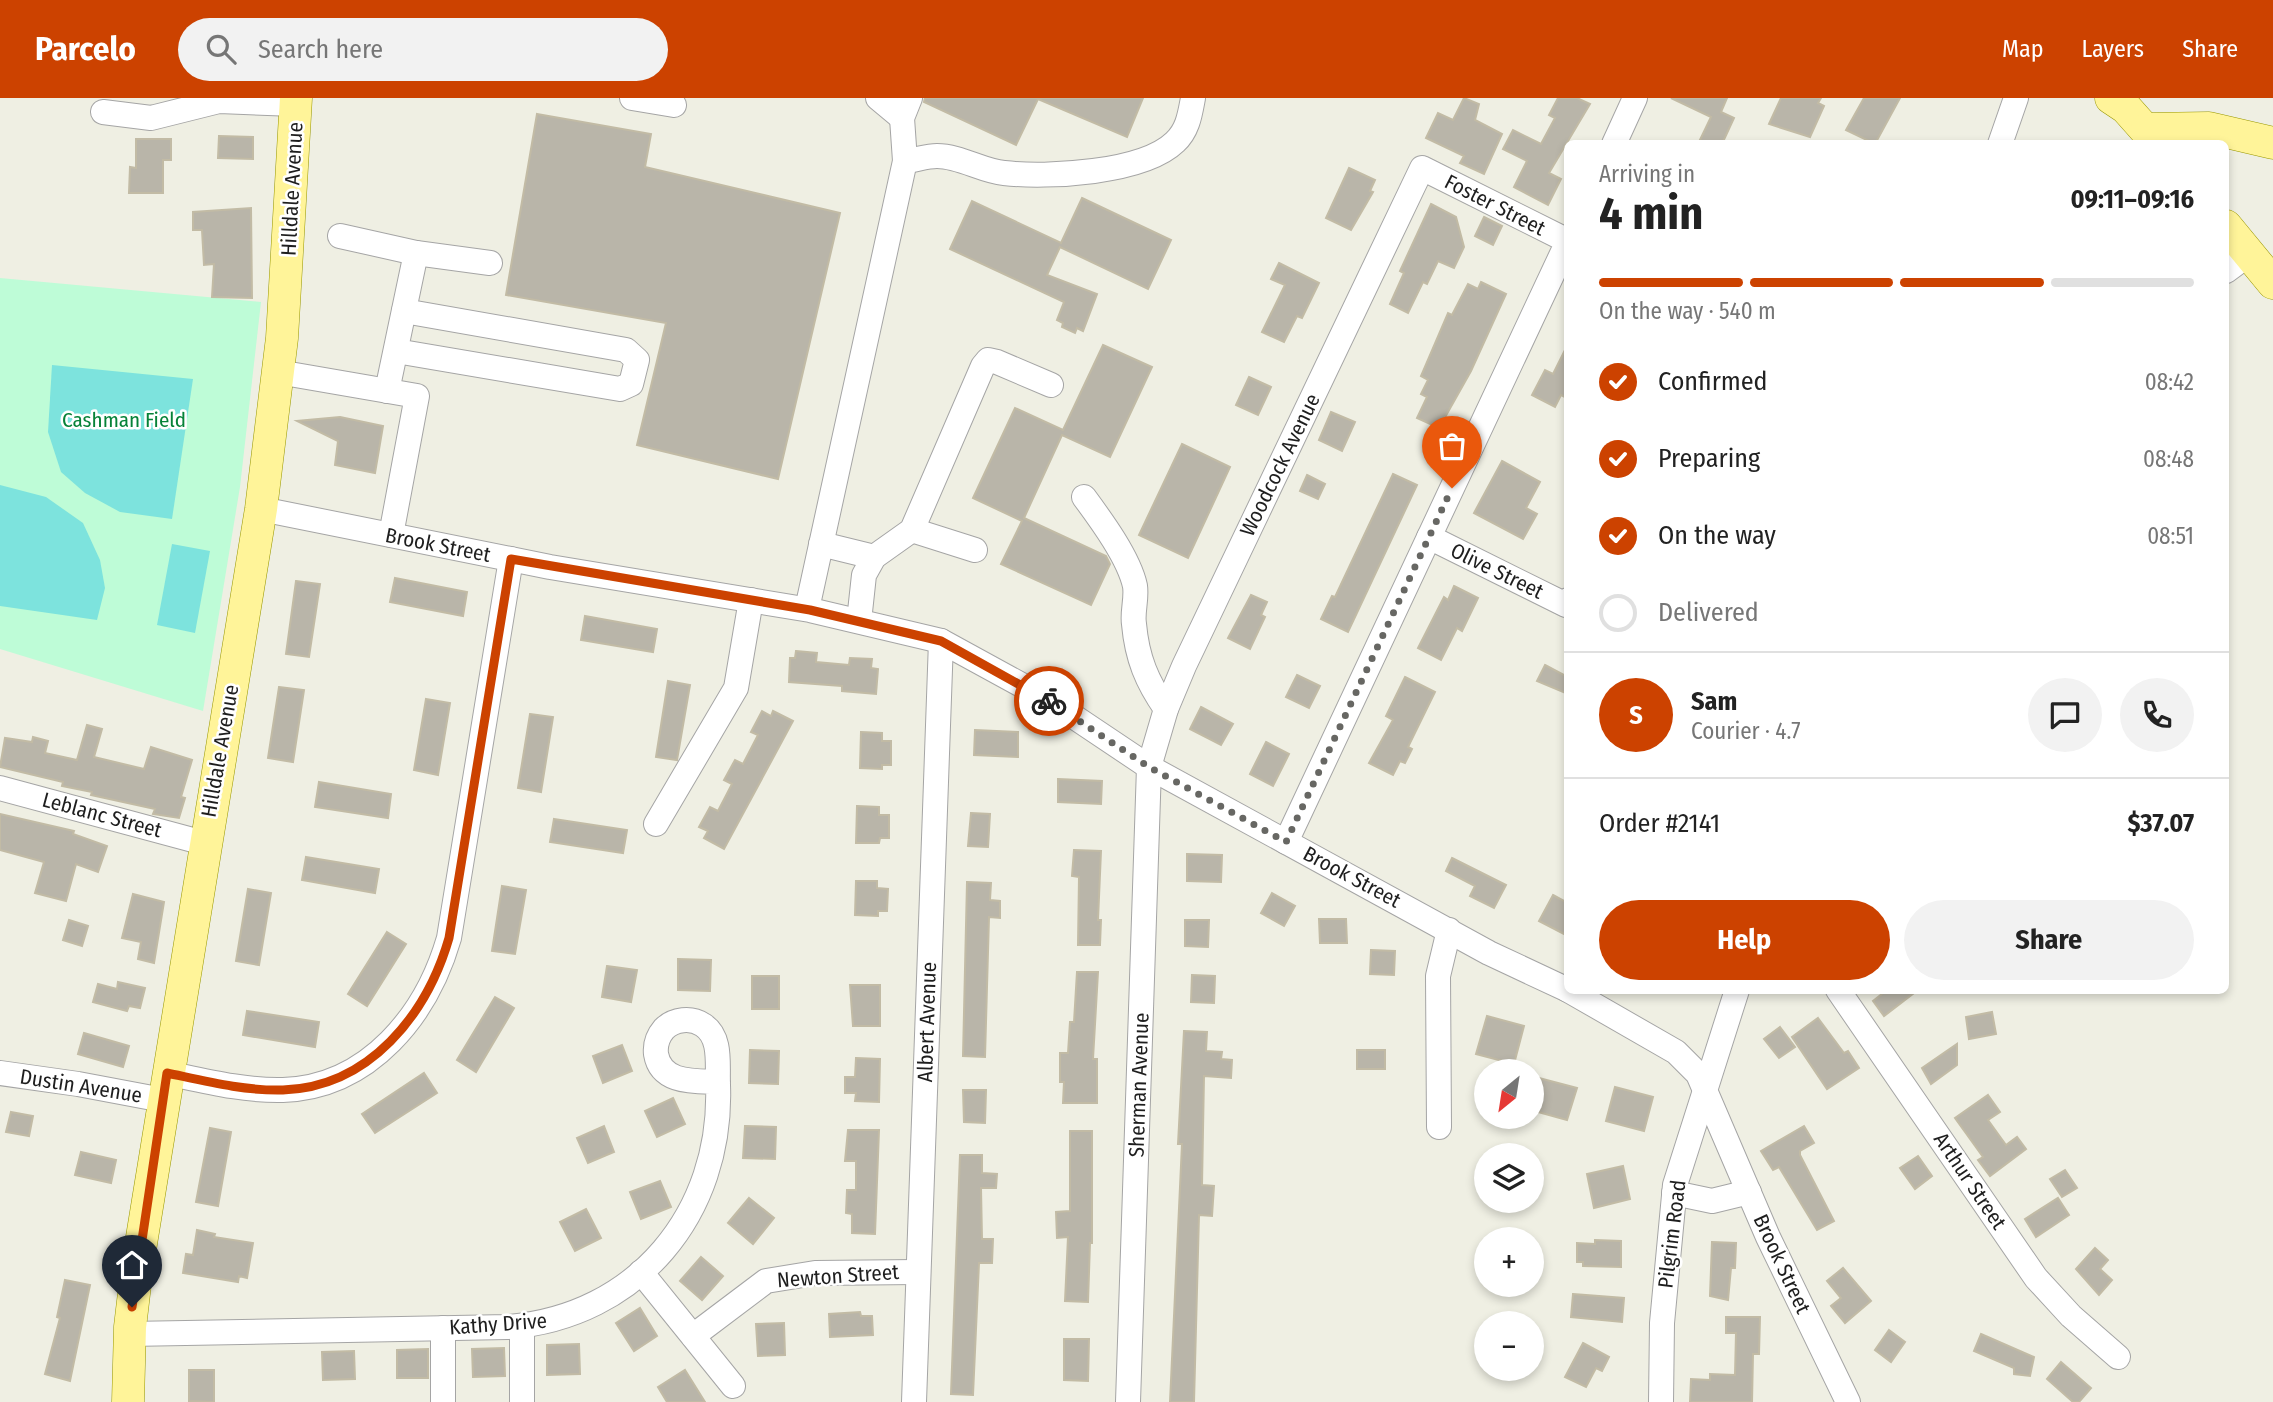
<!DOCTYPE html>
<html lang="en">
<head>
<meta charset="utf-8">
<style>
  :root { --surface:#fff; --page:#f2f2f2; --text:#222; --muted:#767676; --line:#e0e0e0; --accent:#cc4200 }
  body { margin:0; font-family:"Fira Sans Condensed",sans-serif; background:var(--page); color:var(--text); height:100vh; display:flex; flex-direction:column; font-size:26px; white-space:nowrap }
  * { box-sizing:border-box; margin:0 }
  p { font-size:23px; color:var(--muted) }
  .icon { flex:none; width:38px; height:38px; fill:none; stroke:currentColor; stroke-width:2; stroke-linecap:round; stroke-linejoin:round }
  .map { position:relative; flex:1; overflow:hidden }
  .panel { position:absolute; left:1564px; top:42px; width:665px; height:854px; display:flex; flex-direction:column; background:var(--surface); border-radius:10px; box-shadow:0 4px 10px #0003 }
  .panel>* { flex:none }
  .needle { width:46px; rotate:210deg }
  .controls { position:absolute; left:1474px; top:961px; display:grid; gap:14px }
  .controls a { display:grid; place-items:center; width:70px; height:70px; border-radius:50%; background:var(--surface); box-shadow:0 4px 10px #0003; font-size:35px }
  .pin { position:absolute; display:grid; place-items:center; width:60px; height:60px; color:#fff; margin:-72px -30px; border-radius:50% 50% 50% 0; rotate:-45deg; box-shadow:0 0 7px #0007 }
  .pin .icon { rotate:45deg }
  .courier { position:absolute; display:grid; place-items:center; width:70px; height:70px; margin:-35px; border:5px solid #cc4200; border-radius:50%; background:#fff; color:#222; box-shadow:0 2px 9px #0007 }
  .head em { font-style:normal; font-weight:700 }
  .head div { display:flex; flex-direction:column-reverse }
  .head { display:flex; align-items:center; justify-content:space-between; height:119px; padding:0 35px }
  h1 { font-size:46px; font-weight:700; line-height:52px }
  .bar { display:grid; grid-template-columns:repeat(4,1fr); gap:10px 7px; align-content:center; height:84px; padding:0 35px }
  .bar i { height:9px; border-radius:5px; background:var(--line) }
  .bar .selected { background:var(--accent) }
  .bar p { grid-column:span 4 }
  .line { display:flex; align-items:center; gap:18px; padding:0 35px; border-top:2px solid var(--line) }
  .line div { flex:1 }
  .round { display:grid; place-items:center; flex:none; width:74px; height:74px; border-radius:37px; background:var(--page) }
  ol { padding:0 35px; list-style:none }
  li { display:flex; align-items:center; gap:21px; height:77px }
  li p { margin-inline-start:auto }
  li .icon { padding:7px; border-radius:50%; background:var(--accent); color:#fff; stroke-width:4 }
  li:last-child { color:var(--muted) }
  li i { width:38px; height:38px; border:4px solid var(--line); border-radius:50% }
  .cta { display:flex; gap:14px; margin-top:auto; padding:14px 35px }
  .cta a { flex:1; height:80px; border-radius:42px; background:var(--accent); color:#fff; font-size:28px; font-weight:700; line-height:80px; text-align:center }
  .cta a+a { background:var(--page); color:var(--text) }
  header { display:flex; align-items:center; gap:42px; box-sizing:border-box; height:98px; padding:0 35px; background:var(--accent); color:#fff }
  header strong { font-size:33px }
  nav { display:flex; gap:38px; margin-inline-start:auto; font-size:24px }
  .search { width:490px; height:63px; background:var(--page); display:flex; align-items:center; gap:18px; box-sizing:border-box; padding:0 24px; border-radius:38px; color:var(--muted); font-size:26px }
  .map>svg:first-child { display:block }
</style>
</head>
<body>
<header>
<strong>Parcelo</strong>
<div class="search"><svg class="icon" aria-label="search" viewBox="0 0 24 24"><circle cx="10" cy="10" r="6"/><path d="M15 15l6 6"/></svg>Search here</div>
<nav><a>Map</a><a>Layers</a><a>Share</a></nav>
</header>
<div class="map">
<svg width="2273" height="1304" viewBox="0 0 2273 1304">
  <rect width="100%" height="100%" fill="#efefe3"/>
  <path fill="#befcd7" d="M0 180 261 204 240 389 203 613 0 551Z"/>
  <g fill="#7de3dd">
    <path d="M52 267 193 281 172 421 120 414 85 395 61 374 48 334Z"/>
    <path d="M0 387 46 399 83 425 100 462 105 490 97 522 0 508Z"/>
    <path d="M172 446 210 453 195 535 157 527Z"/>
  </g>
  <g fill="#b9b5a9" stroke="#c2bba5" stroke-width="2">
    <path d="M925 0H1143L1127 39 1038 1 1016 47 924 4Z"/>
    <path d="M1464 0 1479 6 1475 22 1502 36 1484 76 1460 65 1464 58 1426 40 1438 15 1453 22Z"/>
    <path d="M1558 0H1577L1590 6 1549 75 1561 81 1548 107 1514 89 1527 63 1503 51 1513 32 1541 46 1555 20 1549 17Z"/>
    <path d="M1671 0H1727L1721 14 1734 20 1722 46H1698L1711 19Z"/>
    <path d="M1781 0H1821L1818 5 1824 8 1810 39 1769 26Z"/>
    <path d="M1864 0H1900L1875 46 1846 32Z"/>
    <path d="M537 16 651 36 645 69 840 115 778 381 637 347 666 225 506 197Z"/>
    <path d="M219 38 253 39V61L218 60Z"/>
    <path d="M136 41H171V62H163V95H129L130 69 136 70Z"/>
    <path d="M1349 70 1375 82 1370 93 1373 94 1351 132 1326 120Z"/>
    <path d="M1082 100 1171 142 1148 191 1060 149 1047 177 1097 196 1083 233 1077 230 1075 235 1062 229 1063 225 1057 222 1064 204 950 151 972 103 1061 145Z"/>
    <path d="M1431 106 1456 119 1464 149 1454 170 1438 163 1427 186 1423 184 1408 215 1390 206 1404 175 1400 173Z"/>
    <path d="M251 110 252 200 212 199 214 166 204 167 202 132H193V114Z"/>
    <path d="M1484 119 1502 128 1493 147 1475 138Z"/>
    <path d="M1279 165 1319 185 1302 220 1297 218 1284 244 1262 234 1285 187 1271 181Z"/>
    <path d="M1481 184 1506 196 1471 273 1439 330 1417 320 1427 299 1421 296 1428 282 1421 278 1448 215 1452 217 1468 186 1478 191Z"/>
    <path d="M1568 246V301L1561 297 1555 309 1532 297 1545 272 1553 276Z"/>
    <path d="M1103 247 1152 269 1110 359 1062 337 1024 420 1106 458 1110 466 1091 507 1001 466 1022 423 973 400 1015 310 1063 332Z"/>
    <path d="M1249 279 1271 289 1258 317 1236 307Z"/>
    <path d="M1331 314 1355 324 1342 353 1319 342Z"/>
    <path d="M340 319 383 328 375 375 335 367 338 343 297 323Z"/>
    <path d="M1182 346 1230 369 1188 460 1139 437Z"/>
    <path d="M1502 363 1540 384 1526 410 1537 416 1523 441 1474 415Z"/>
    <path d="M1393 376 1417 387 1348 534 1321 521 1332 498 1335 499Z"/>
    <path d="M1307 377 1325 386 1318 401 1300 393Z"/>
    <path d="M395 480 467 494 463 518 390 504Z"/>
    <path d="M296 483 320 486 309 559 286 556Z"/>
    <path d="M1454 488 1478 500 1462 533 1457 530 1441 562 1418 550 1444 499 1448 502Z"/>
    <path d="M1251 497 1267 504 1261 517 1265 519 1250 551 1228 540Z"/>
    <path d="M585 518 657 531 653 554 581 542Z"/>
    <path d="M796 553 817 555 816 564 849 567 850 560 872 561 871 570 878 571 876 596 842 593V588L789 584 790 560H795Z"/>
    <path d="M1545 567 1568 579V596L1537 583Z"/>
    <path d="M1297 577 1320 588 1309 610 1286 599Z"/>
    <path d="M1405 579 1435 594 1408 649 1412 651 1405 665 1400 663 1393 677 1369 665 1393 622 1386 618Z"/>
    <path d="M668 583 690 587 677 662 656 659Z"/>
    <path d="M279 589 304 592 293 664 268 660Z"/>
    <path d="M426 601 450 605 438 677 414 672Z"/>
    <path d="M1201 609 1233 626 1221 647 1190 631Z"/>
    <path d="M762 613 771 618 773 613 793 623 724 751 704 740 708 733 699 729 710 709 718 713 732 686 724 682 735 662 743 666 758 637 751 634Z"/>
    <path d="M530 616 553 619 541 694 518 690Z"/>
    <path d="M87 627 102 631 94 659 144 671 151 649 192 662 181 699 185 700 179 720 153 716 155 711 91 697 92 694 62 688 63 684 0 669 5 640 32 644 33 639 48 643 45 655 77 662Z"/>
    <path d="M975 632 1018 634V659L974 657Z"/>
    <path d="M861 634 882 635V643H891V667H882V671L860 670Z"/>
    <path d="M1266 644 1289 656 1273 688 1250 676Z"/>
    <path d="M1058 681 1102 683 1101 706 1058 704Z"/>
    <path d="M319 684 391 696 388 720 315 709Z"/>
    <path d="M857 708 879 709V717H889V740H880L879 745H856Z"/>
    <path d="M971 715 990 716 988 749 968 748Z"/>
    <path d="M0 716 74 733 73 736 107 748 98 774 76 766 66 803 35 795 44 764 0 752Z"/>
    <path d="M554 721 627 732 623 755 550 744Z"/>
    <path d="M1074 752 1101 753 1098 822H1101L1100 847H1078L1079 779 1072 778Z"/>
    <path d="M1187 756 1222 757 1221 784 1187 783Z"/>
    <path d="M306 759 379 771 375 795 302 782Z"/>
    <path d="M1452 760 1506 787 1494 810 1470 798 1475 788 1446 773Z"/>
    <path d="M856 783H877V790L888 791 887 813H878V818L855 817Z"/>
    <path d="M967 784 991 785 990 802 1000 803V820L989 819 985 959 963 958Z"/>
    <path d="M502 788 526 792 515 856 492 853Z"/>
    <path d="M248 791 271 795 259 867 236 863Z"/>
    <path d="M1272 795 1295 808 1284 828 1261 815Z"/>
    <path d="M133 796 164 804 154 865 138 861 141 844 122 840Z"/>
    <path d="M1553 797 1568 805V838L1539 823Z"/>
    <path d="M1319 821H1346L1347 845H1320Z"/>
    <path d="M69 822 88 828 82 848 63 842Z"/>
    <path d="M1185 822H1209L1208 849 1185 848Z"/>
    <path d="M387 834 406 846 367 908 348 896Z"/>
    <path d="M1371 852 1395 853 1394 877 1370 876Z"/>
    <path d="M678 861 711 862 710 893 678 892Z"/>
    <path d="M607 868 637 872 631 904 602 899Z"/>
    <path d="M1077 874H1098L1093 961H1097V1005H1063L1064 984H1060V955H1068L1070 924H1074Z"/>
    <path d="M1192 877 1215 878 1214 905 1191 904Z"/>
    <rect x="752" y="878" width="27" height="33"/>
    <path d="M118 884 145 890 140 910 129 908 127 913 93 904 98 886 117 891Z"/>
    <path d="M850 887H880V928H853Z"/>
    <path d="M1887 892H1918L1884 918 1873 903Z"/>
    <path d="M495 899 514 910 476 974 457 962Z"/>
    <path d="M247 913 319 924 315 949 243 937Z"/>
    <path d="M1992 914 1996 936 1969 941 1966 919Z"/>
    <path d="M1487 918 1524 928 1514 966 1476 956Z"/>
    <path d="M1818 920 1844 955 1848 953 1859 970 1827 991 1792 939Z"/>
    <path d="M1780 929 1795 949 1779 960 1764 941Z"/>
    <path d="M1184 933 1207 934 1206 953 1222 954 1221 961 1232 962 1231 980 1204 978 1202 1087 1214 1088 1212 1118 1199 1117 1194 1304H1170L1182 1046H1178Z"/>
    <path d="M84 935 129 948 123 969 78 956Z"/>
    <path d="M1957 946V967L1931 986 1922 970Z"/>
    <path d="M622 947 632 973 603 985 593 958Z"/>
    <path d="M750 952 779 953 778 986 749 985Z"/>
    <rect x="1357" y="952" width="28" height="19"/>
    <path d="M856 960 880 961 879 1004 855 1003 856 995H845V979H855Z"/>
    <path d="M424 975 437 995 375 1035 362 1016Z"/>
    <path d="M1539 980 1577 990 1567 1022 1531 1012Z"/>
    <path d="M1615 989 1653 999 1644 1033 1606 1023Z"/>
    <path d="M963 992H986L985 1025 964 1024Z"/>
    <path d="M1988 997 2000 1014 1988 1022 2006 1047 2017 1039 2026 1051 1990 1078 1978 1062 1983 1059 1955 1020Z"/>
    <path d="M673 1000 685 1026 657 1039 645 1013Z"/>
    <path d="M11 1014 33 1018 29 1038 6 1034Z"/>
    <path d="M604 1028 614 1054 588 1065 577 1040Z"/>
    <path d="M745 1028 776 1029 775 1061 743 1060Z"/>
    <path d="M1804 1028 1814 1045 1800 1053V1057L1834 1123 1817 1132 1779 1069 1773 1072 1761 1053Z"/>
    <path d="M210 1030 231 1034 218 1108 196 1104Z"/>
    <path d="M848 1032H879L875 1136 852 1135V1116L846 1115 847 1092H856V1063H845Z"/>
    <path d="M1070 1033H1092V1145H1090L1088 1204 1065 1203 1068 1139 1057 1140 1056 1114 1070 1113Z"/>
    <path d="M81 1054 116 1062 111 1085 75 1077Z"/>
    <path d="M960 1057H982V1075L997 1076 996 1090H981L982 1141H993L992 1165H979L973 1297 951 1296Z"/>
    <path d="M1918 1058 1932 1078 1915 1091 1900 1070Z"/>
    <path d="M1623 1068 1630 1101 1594 1110 1587 1076Z"/>
    <path d="M2065 1072 2077 1090 2062 1099 2050 1081Z"/>
    <path d="M660 1083 671 1109 641 1121 630 1094Z"/>
    <path d="M749 1100 774 1120 753 1146 728 1125Z"/>
    <path d="M2058 1100 2069 1117 2036 1139 2025 1121Z"/>
    <path d="M586 1111 601 1140 575 1153 560 1124Z"/>
    <path d="M197 1132 215 1136 214 1139 253 1145 247 1180 239 1178 238 1184 183 1175 186 1156 193 1157Z"/>
    <path d="M1595 1142 1621 1143V1169L1583 1168V1164H1577V1145L1595 1146Z"/>
    <path d="M1712 1144 1736 1145 1735 1170H1731L1728 1202 1710 1198Z"/>
    <path d="M2095 1150 2108 1162 2100 1171 2112 1182 2099 1197 2076 1171Z"/>
    <path d="M701 1159 723 1178 702 1202 680 1183Z"/>
    <path d="M1843 1170 1871 1203 1845 1225 1831 1208 1841 1200 1827 1183Z"/>
    <path d="M65 1182 90 1187 70 1283 45 1276 60 1220 57 1219Z"/>
    <path d="M1573 1196 1624 1200 1622 1224 1571 1219Z"/>
    <path d="M640 1210 657 1238 634 1253 616 1225Z"/>
    <path d="M860 1214 861 1218H872L873 1237 830 1239 829 1216Z"/>
    <path d="M1726 1219H1760L1759 1256H1753L1752 1304H1690L1691 1281 1710 1282V1276L1735 1277 1736 1235H1726Z"/>
    <path d="M784 1225 785 1257 758 1258 756 1226Z"/>
    <path d="M1889 1232 1905 1244 1891 1264 1875 1252Z"/>
    <path d="M1981 1236 2034 1259 2030 1278 2014 1276V1270L1974 1253Z"/>
    <path d="M1064 1241H1089L1088 1283 1064 1282Z"/>
    <path d="M1583 1245 1609 1259 1602 1273 1596 1270 1586 1289 1565 1279Z"/>
    <path d="M579 1246 580 1276 547 1277V1247Z"/>
    <path d="M504 1250 505 1278 473 1279 472 1251Z"/>
    <path d="M428 1251V1280H397V1252Z"/>
    <path d="M354 1253 355 1281 323 1282 322 1254Z"/>
    <path d="M2061 1264 2091 1290 2079 1304H2073L2047 1281Z"/>
    <path d="M189 1272H214V1304L189 1303Z"/>
    <path d="M685 1272 705 1304H667L658 1289Z"/>
  </g>
  <g fill="none" stroke-linecap="round" stroke-linejoin="round">
    <defs>
      <g id="minor">
        <path d="M632 0 674 7"/>
        <path d="M878 0 902 20"/>
        <path d="M103 14 151 20 219 3 295 6"/>
        <path d="M1614 46 1635 0"/>
        <path d="M2000 46 2016 0"/>
        <path d="M905 63C915 62 927 58 937 58 960 58 982 73 1004 75 1047 80 1143 75 1175 44 1188 32 1190 16 1193 0"/>
        <path d="M340 138 416 155 490 165"/>
        <path d="M2226 173 2249 156"/>
        <path d="M396 253 620 291 631 286 637 262 626 252 404 213"/>
        <path d="M278 274 417 298 391 437"/>
        <path d="M387 293 416 155"/>
        <path d="M1084 399C1101 422 1129 460 1135 488 1137 501 1132 514 1134 526 1137 560 1147 584 1166 611"/>
        <path d="M261 411 550 469 810 512 941 543 1049 602 1149 669 1489 855 1568 892"/>
        <path d="M912 432 975 452"/>
        <path d="M1429 439 1566 507 1568 502"/>
        <path d="M821 446 874 459"/>
        <path d="M807 511 905 63 902 20 910 0"/>
        <path d="M859 523 864 477 874 459 912 432 983 268 988 262 997 264 1051 287"/>
        <path d="M0 690 204 745"/>
        <path d="M656 726 736 590 751 502"/>
        <path d="M1568 892 1676 954 1698 976 1768 1139 1848 1304"/>
        <path d="M1838 892 2036 1180 2071 1218 2118 1259"/>
        <path d="M0 975 78 986 163 1002"/>
        <path d="M167 975C205 983 244 993 283 992 370 989 427 916 449 840L511 461"/>
        <path d="M1439 1029 1438 878 1449 832"/>
        <path d="M1674 1095 1712 1103 1749 1094"/>
        <path d="M641 1174 733 1288"/>
        <path d="M443 1230V1304"/>
        <path d="M129 1236 508 1229C637 1219 723 1115 718 987 717 967 722 939 703 927 691 919 674 921 664 931 658 938 655 947 656 956 661 986 695 983 718 984"/>
        <path d="M693 1238 766 1183 815 1175 918 1174"/>
        <path d="M522 1304V1228"/>
        <path d="M914 1304 941 543"/>
        <path d="M1128 1304 1149 669 1166 611 1184 568 1422 70 1568 143 1286 744"/>
        <path d="M1661 1304 1662 1225 1675 1087 1737 892"/>
      </g>
      <g id="major">
        <path d="M2111 0 2126 10 2158 46"/>
        <path d="M2147 31 2209 30 2273 45"/>
        <path d="M2226 128 2273 185"/>
        <path d="M128 1304 130 1229 137 1170 261 411 282 240 296 0"/>
      </g>
    </defs>
    <use href="#minor" stroke="#a5a5a5" stroke-width="26"/>
    <use href="#major" stroke="#989700" stroke-width="33"/>
    <use href="#minor" stroke="#fff" stroke-width="24"/>
    <use href="#major" stroke="#fff499" stroke-width="32"/>
  </g>
  <g fill="none" stroke-linecap="round" stroke-linejoin="round">
    <path stroke="#676763" stroke-width="7" stroke-dasharray="0 12.6" d="M1049 603 1149 669 1286 744 1452 390"/>
    <path stroke="#cc4200" stroke-width="9" d="M132 1209 167 975C205 983 244 993 283 992 370 989 427 916 449 840L511 461 810 512 941 543 1049 603"/>
  </g>
  <g text-anchor="middle" stroke-width="5" stroke-linejoin="round" paint-order="stroke">
    <g font-size="21" fill="#1e1e1e" stroke="#fff">
      <text transform="translate(292 91) rotate(-87)" y="7">Hilldale Avenue</text>
      <text transform="translate(1495 107) rotate(27)" y="7">Foster Street</text>
      <text transform="translate(1280 367) rotate(-64)" y="7">Woodcock Avenue</text>
      <text transform="translate(438 447) rotate(11)" y="7">Brook Street</text>
      <text transform="translate(1497 473) rotate(26)" y="7">Olive Street</text>
      <text transform="translate(220 653) rotate(-80)" y="7">Hilldale Avenue</text>
      <text transform="translate(102 717) rotate(15)" y="7">Leblanc Street</text>
      <text transform="translate(1352 779) rotate(28)" y="7">Brook Street</text>
      <text transform="translate(927 924) rotate(-88)" y="7">Albert Avenue</text>
      <text transform="translate(1139 987) rotate(-88)" y="7">Sherman Avenue</text>
      <text transform="translate(81 988) rotate(9)" y="7">Dustin Avenue</text>
      <text transform="translate(1970 1083) rotate(56)" y="7">Arthur Street</text>
      <text transform="translate(1672 1136) rotate(-83)" y="7">Pilgrim Road</text>
      <text transform="translate(1782 1166) rotate(65)" y="7">Brook Street</text>
      <text transform="translate(838 1178) rotate(-4)" y="7">Newton Street</text>
      <text transform="translate(498 1226) rotate(-4)" y="7">Kathy Drive</text>
    </g>
    <g font-size="21" fill="#068238" stroke="#fff">
      <text x="124" y="329">Cashman Field</text>
    </g>
  </g>
</svg>
<div class="controls">
<a><svg class="needle" viewBox="-14 -14 28 28"><path d="M0-13l5 13h-10z" fill="#e53935"/><path d="M0 13l5-13h-10z" fill="#767676"/></svg></a>
<a><svg class="icon" aria-label="layers" viewBox="0 0 24 24"><path d="M12 4l9 5-9 5-9-5zM3 14l9 5 9-5"/></svg></a>
<a>+</a>
<a>−</a>
</div>
<div class="pin" style="left:1452px;top:390px;background:#ea580c"><svg class="icon" aria-label="bag" viewBox="0 0 24 24"><path d="M5 8h14l-1 12H6zM9 8a3 3 0 0 1 6 0"/></svg></div>
<div class="pin" style="left:132px;top:1209px;background:#1f2937"><svg class="icon" aria-label="home" viewBox="0 0 24 24"><path d="M3 11l9-7 9 7M6 9v11h12V9"/></svg></div>
<div class="courier" style="left:1049px;top:603px"><svg class="icon" aria-label="bike" viewBox="0 0 24 24"><circle cx="6" cy="16" r="4"/><circle cx="18" cy="16" r="4"/><path d="M6 16l4-8h5l3 8M10 8l3 8H6M13 5h3"/></svg></div>
<section class="panel">
<div class="head"><div><h1>4 min</h1><p>Arriving in</p></div><em>09:11–09:16</em></div>
<div class="bar"><i class="selected"></i><i class="selected"></i><i class="selected"></i><i></i><p>On the way · 540 m</p></div>
<ol>
<li><svg class="icon" aria-label="check" viewBox="0 0 24 24"><path d="M5 12l5 5 9-10"/></svg>Confirmed<p>08:42</p></li>
<li><svg class="icon" aria-label="check" viewBox="0 0 24 24"><path d="M5 12l5 5 9-10"/></svg>Preparing<p>08:48</p></li>
<li><svg class="icon" aria-label="check" viewBox="0 0 24 24"><path d="M5 12l5 5 9-10"/></svg>On the way<p>08:51</p></li>
<li><i></i>Delivered</li>
</ol>
<div class="line" style="height:126px"><b class="round" style="background:var(--accent);color:#fff">S</b><div><b>Sam</b><p>Courier · 4.7</p></div><a class="round"><svg class="icon" aria-label="chat" viewBox="0 0 24 24"><path d="M4 5h16v11H9l-5 4z"/></svg></a><a class="round"><svg class="icon" aria-label="phone" viewBox="0 0 24 24"><path d="M5 4h4l2 5-3 2q2 4 5 5l2-3 5 2v4C11 20 4 13 5 4z"/></svg></a></div>
<div class="line" style="height:91px"><div>Order #2141</div><b>$37.07</b></div>
<div class="cta"><a>Help</a><a>Share</a></div>
</section>
</div>
</body>
</html>
